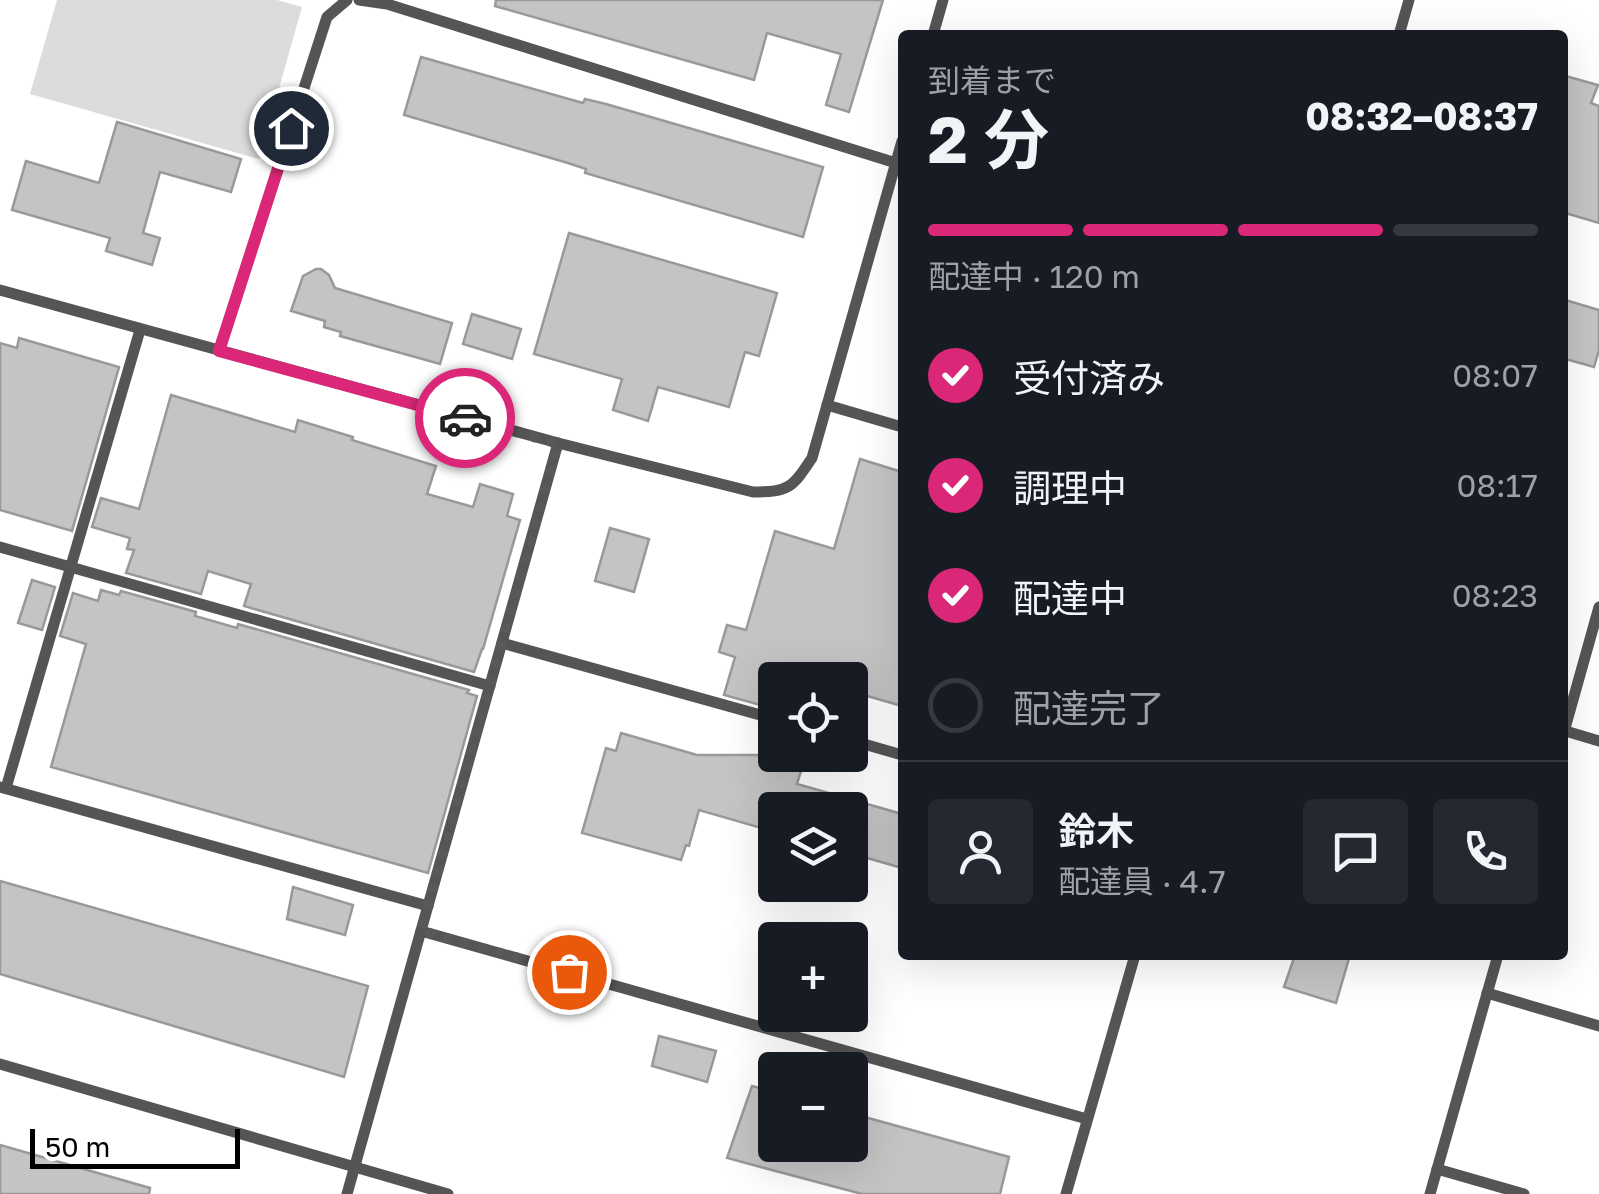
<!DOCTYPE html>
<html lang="ja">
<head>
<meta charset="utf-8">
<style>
  :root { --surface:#171b24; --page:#242831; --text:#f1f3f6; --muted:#9ea1a6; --line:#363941; --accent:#db2777 }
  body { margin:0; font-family:"Golos Text","Noto Sans JP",sans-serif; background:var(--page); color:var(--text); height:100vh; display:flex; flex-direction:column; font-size:38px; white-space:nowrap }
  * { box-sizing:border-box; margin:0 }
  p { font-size:32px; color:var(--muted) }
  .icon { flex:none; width:55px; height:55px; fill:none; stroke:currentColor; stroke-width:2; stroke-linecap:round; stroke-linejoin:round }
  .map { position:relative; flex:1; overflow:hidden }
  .sheet { position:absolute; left:898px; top:30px; width:670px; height:930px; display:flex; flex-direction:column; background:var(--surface); border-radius:10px; box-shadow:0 10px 40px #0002 }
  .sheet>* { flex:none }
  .fabs { position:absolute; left:758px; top:662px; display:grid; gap:20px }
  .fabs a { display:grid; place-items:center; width:110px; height:110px; border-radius:10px; background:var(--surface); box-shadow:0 10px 40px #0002; font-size:50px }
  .scale { position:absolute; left:30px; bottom:25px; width:210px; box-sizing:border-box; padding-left:10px; border:5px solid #000; border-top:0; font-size:28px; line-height:35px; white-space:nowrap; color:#000; -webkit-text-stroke:8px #fff; paint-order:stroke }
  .pin { position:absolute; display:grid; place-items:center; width:85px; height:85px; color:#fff; margin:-42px; border:5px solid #fff; border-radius:50%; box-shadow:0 2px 10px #0007 }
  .courier { position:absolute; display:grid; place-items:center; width:100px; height:100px; margin:-50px; border:8px solid #db2777; border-radius:50%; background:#fff; color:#222; box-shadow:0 2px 12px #0007 }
  .overview em { font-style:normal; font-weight:700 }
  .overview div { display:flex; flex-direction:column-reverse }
  .overview { display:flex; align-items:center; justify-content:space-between; height:170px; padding:0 30px }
  h1 { font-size:65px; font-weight:700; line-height:75px }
  .bar { display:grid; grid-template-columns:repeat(4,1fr); gap:15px 10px; align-content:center; height:120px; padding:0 30px }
  .bar i { height:12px; border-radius:8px; background:var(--line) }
  .bar .current { background:var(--accent) }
  .bar p { grid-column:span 4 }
  .line { display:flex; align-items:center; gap:25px; padding:0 30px; border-top:2px solid var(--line) }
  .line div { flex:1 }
  .round { display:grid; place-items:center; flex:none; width:105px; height:105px; border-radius:10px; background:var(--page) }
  ol { padding:0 30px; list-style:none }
  li { display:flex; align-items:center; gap:30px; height:110px }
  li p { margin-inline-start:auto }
  li .icon { padding:10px; border-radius:50%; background:var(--accent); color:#fff; stroke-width:4 }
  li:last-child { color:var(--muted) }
  li i { width:55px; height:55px; border:5px solid var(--line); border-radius:50% }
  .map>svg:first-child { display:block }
</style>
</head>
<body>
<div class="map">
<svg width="1599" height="1194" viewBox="0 0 1599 1194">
  <rect width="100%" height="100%" fill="#fff"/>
  <path fill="#dcdcdc" d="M57 0H277L302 7 259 159 30 94Z"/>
  <g fill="#c4c4c4" stroke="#999" stroke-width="2.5">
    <path d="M496 0H883L849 112 826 105 841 54 767 33 754 80 495 6Z"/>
    <path d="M421 57 583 103 585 99 606 104 823 167 803 237 585 173 586 169 568 163 404 115Z"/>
    <path d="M1562 75 1598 85 1591 103 1599 106V223L1562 212Z"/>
    <path d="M117 122 241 159 231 192 160 172 143 233 160 238 152 265 106 251 110 238 12 210 26 161 99 183Z"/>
    <path d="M569 233 777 293 759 356 745 352 729 407 658 387 648 421 613 410 622 379 534 354Z"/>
    <path d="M316 269H321L329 275 335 288 452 323 440 364 340 336 341 332 324 327 325 321 291 311 303 276Z"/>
    <path d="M1562 299 1599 310V350L1594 367 1562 358Z"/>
    <path d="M472 314 521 329 512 359 463 344Z"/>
    <path d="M19 338 119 367 72 531 0 510V343L17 348Z"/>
    <path d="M171 395 295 432 298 420 353 437 352 440 436 466 427 494 473 507 480 484 513 494 507 516 520 520 483 649H482L474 672 244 606 251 584 208 571 201 594 126 573 134 550 127 549 130 538 92 527 101 498 139 509Z"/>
    <path d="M860 459 902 472V706L850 691V680H813L775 669V709L724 695 735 657 719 652 727 625 746 630 775 531 834 549Z"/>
    <path d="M610 528 649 539 634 592 595 581Z"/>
    <path d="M32 580 55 587 42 630 18 623Z"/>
    <path d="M101 590 119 595 121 591 196 612 195 616 237 628 238 624 469 690 467 693 477 696 428 873 51 767 86 644 60 636 73 593 98 601Z"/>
    <path d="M621 733 697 755H806L797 784 902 814V868L850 853V810H775V832L699 810 689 846 686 845 681 860 582 833 606 748 616 751Z"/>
    <path d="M0 881 368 986 344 1077 0 974Z"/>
    <path d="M293 887 353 905 345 935 287 919Z"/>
    <path d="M1295 955H1350L1336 1003 1284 987Z"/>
    <path d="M659 1036 716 1051 707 1082 652 1066Z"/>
    <path d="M752 1086 775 1092V1145H850V1113L1009 1157 1000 1194H862L727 1158Z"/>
    <path d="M0 1145 150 1188 149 1194H0Z"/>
  </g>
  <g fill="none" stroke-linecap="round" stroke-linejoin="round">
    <g stroke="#555" stroke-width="11">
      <path d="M359 0 387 4 896 163"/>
      <path d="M933 35 943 0"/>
      <path d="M1399 35 1409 0"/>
      <path d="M0 290 558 443 753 492C789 492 792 488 812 458L902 141"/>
      <path d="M219 351 327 17 347 0"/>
      <path d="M827 405 902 427"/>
      <path d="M0 547 490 686"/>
      <path d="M502 643 775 719"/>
      <path d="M1562 730 1599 741"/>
      <path d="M1562 739 1599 607"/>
      <path d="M850 740 902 755"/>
      <path d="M0 787 428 906"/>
      <path d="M6 788 140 330"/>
      <path d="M421 931 1087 1119"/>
      <path d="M1487 993 1599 1026"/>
      <path d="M0 1064 448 1194"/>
      <path d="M1437 1169 1524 1194"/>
      <path d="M347 1194 558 443"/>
      <path d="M1066 1194 1135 955"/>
      <path d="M1430 1194 1498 955"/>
    </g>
  </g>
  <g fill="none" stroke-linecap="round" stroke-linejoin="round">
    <path stroke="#595959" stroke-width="10" stroke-dasharray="0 18" d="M465 418 558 444 421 931 569 972"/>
    <path stroke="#db2777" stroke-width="12" d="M291 128 219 351 465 418"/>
  </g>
</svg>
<div class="fabs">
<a><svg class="icon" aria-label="locate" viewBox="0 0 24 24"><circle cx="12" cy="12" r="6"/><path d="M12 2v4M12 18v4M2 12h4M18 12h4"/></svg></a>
<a><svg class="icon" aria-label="layers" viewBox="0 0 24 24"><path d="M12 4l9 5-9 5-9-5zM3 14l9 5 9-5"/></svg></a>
<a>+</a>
<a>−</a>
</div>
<div class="scale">50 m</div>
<div class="pin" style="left:569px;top:972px;background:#ea580c"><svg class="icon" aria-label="bag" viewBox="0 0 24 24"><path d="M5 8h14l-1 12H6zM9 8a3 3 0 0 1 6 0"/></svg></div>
<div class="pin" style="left:291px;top:128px;background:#1f2937"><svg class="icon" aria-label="home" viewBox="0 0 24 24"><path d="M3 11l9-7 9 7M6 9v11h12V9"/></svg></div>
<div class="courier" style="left:465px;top:418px"><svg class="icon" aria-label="car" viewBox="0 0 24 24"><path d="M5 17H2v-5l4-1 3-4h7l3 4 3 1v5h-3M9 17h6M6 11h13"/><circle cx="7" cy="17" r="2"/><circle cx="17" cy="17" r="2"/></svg></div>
<section class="sheet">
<div class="overview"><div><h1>2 分</h1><p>到着まで</p></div><em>08:32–08:37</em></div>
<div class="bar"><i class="current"></i><i class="current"></i><i class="current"></i><i></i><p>配達中 · 120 m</p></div>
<ol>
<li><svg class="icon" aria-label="check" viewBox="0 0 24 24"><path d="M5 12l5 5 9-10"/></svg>受付済み<p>08:07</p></li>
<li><svg class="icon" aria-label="check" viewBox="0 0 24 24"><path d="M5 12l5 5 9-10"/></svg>調理中<p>08:17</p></li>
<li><svg class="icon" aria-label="check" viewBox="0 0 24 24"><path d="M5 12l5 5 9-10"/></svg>配達中<p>08:23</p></li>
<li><i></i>配達完了</li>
</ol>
<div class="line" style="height:180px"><a class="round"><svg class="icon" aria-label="person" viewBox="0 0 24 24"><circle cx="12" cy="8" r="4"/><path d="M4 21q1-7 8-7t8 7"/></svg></a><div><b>鈴木</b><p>配達員 · 4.7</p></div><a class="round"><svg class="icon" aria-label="chat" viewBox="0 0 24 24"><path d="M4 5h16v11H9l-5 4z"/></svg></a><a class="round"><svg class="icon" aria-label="phone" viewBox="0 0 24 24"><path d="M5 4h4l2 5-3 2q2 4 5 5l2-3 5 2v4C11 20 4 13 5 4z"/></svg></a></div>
</section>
</div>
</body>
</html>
